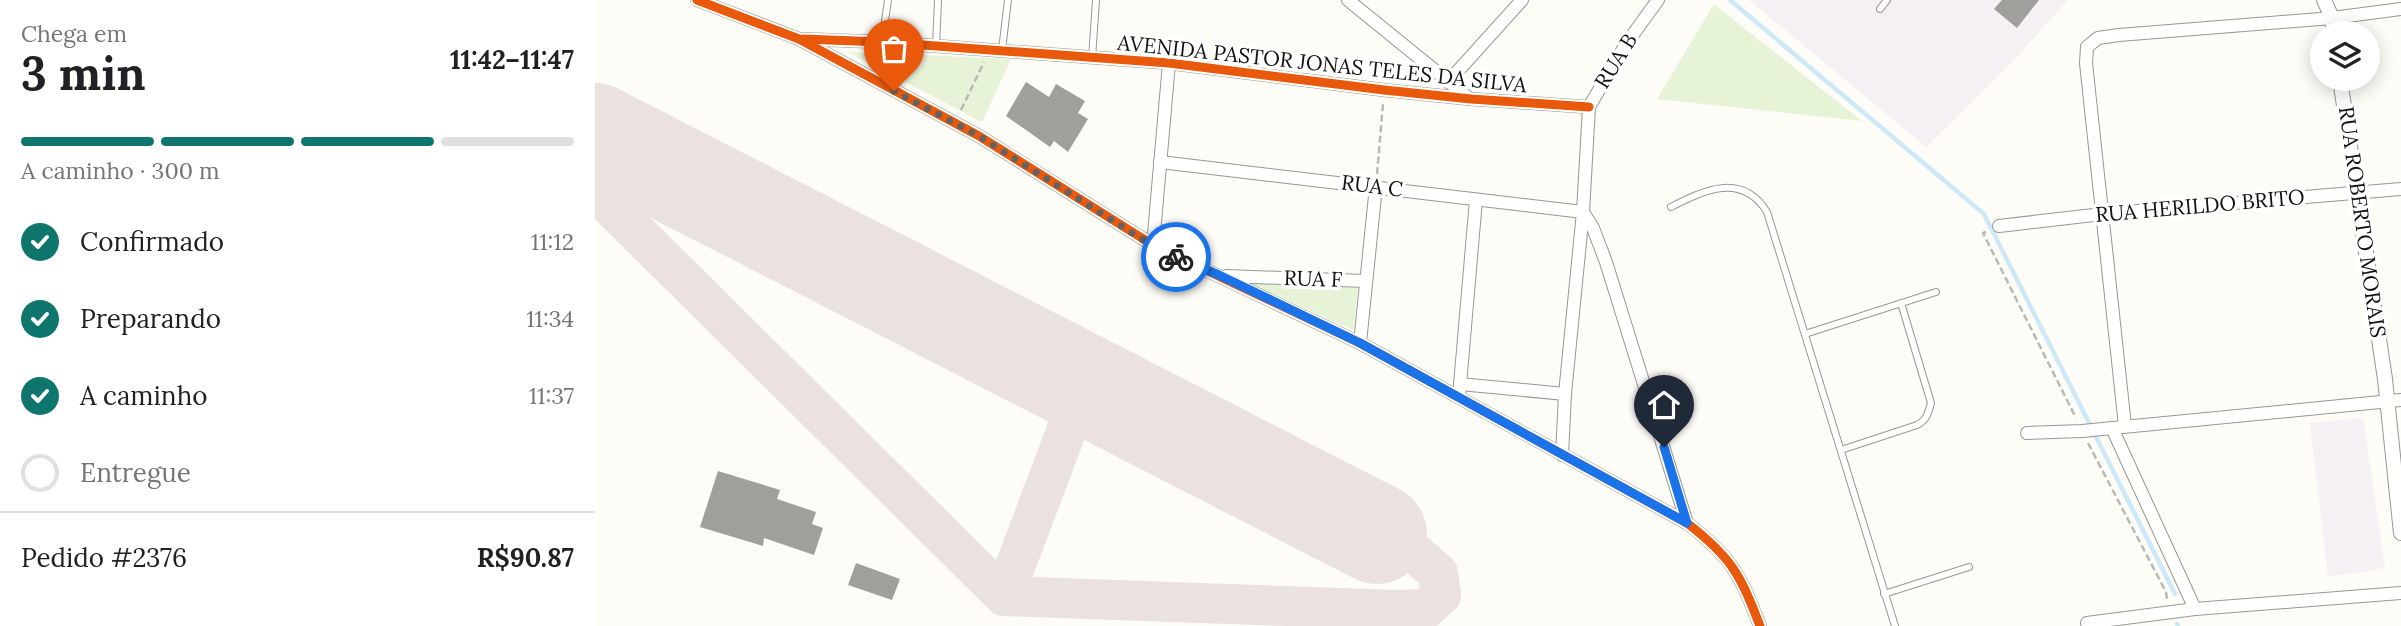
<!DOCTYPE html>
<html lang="pt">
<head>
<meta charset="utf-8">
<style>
  :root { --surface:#fff; --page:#f6f6f6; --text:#202124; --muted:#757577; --line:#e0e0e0; --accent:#0f766e }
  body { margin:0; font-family:Lora,serif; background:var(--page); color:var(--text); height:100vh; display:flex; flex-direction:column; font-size:26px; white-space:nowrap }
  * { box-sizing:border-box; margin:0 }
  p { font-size:23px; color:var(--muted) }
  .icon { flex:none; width:38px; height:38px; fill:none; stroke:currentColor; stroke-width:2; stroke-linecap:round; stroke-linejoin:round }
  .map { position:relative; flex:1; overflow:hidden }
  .panel { display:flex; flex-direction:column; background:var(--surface); width:595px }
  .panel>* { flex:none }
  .buttons { position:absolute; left:1715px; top:21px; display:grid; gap:14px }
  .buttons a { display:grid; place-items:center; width:70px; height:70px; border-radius:50%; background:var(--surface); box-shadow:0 4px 18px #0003; font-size:35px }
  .pin { position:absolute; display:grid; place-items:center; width:60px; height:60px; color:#fff; margin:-72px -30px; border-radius:50% 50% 50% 0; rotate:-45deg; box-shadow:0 0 7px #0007 }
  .pin .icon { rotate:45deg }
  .courier { position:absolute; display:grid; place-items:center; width:70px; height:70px; margin:-35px; border:5px solid #1a73e8; border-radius:50%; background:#fff; color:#222; box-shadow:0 2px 9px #0007 }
  .summary em { font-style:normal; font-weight:700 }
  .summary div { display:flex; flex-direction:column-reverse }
  .summary { display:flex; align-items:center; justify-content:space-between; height:119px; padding:0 21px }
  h1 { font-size:46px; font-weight:700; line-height:52px }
  .bar { display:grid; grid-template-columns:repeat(4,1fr); gap:10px 7px; align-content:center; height:84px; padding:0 21px }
  .bar i { height:9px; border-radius:5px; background:var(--line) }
  .bar .selected { background:var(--accent) }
  .bar p { grid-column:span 4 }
  .line { display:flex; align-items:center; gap:18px; padding:0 21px; border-top:2px solid var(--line) }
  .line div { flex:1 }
  ol { padding:0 21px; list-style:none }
  li { display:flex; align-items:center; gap:21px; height:77px }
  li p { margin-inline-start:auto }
  li .icon { padding:7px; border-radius:50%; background:var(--accent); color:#fff; stroke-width:4 }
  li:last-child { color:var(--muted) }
  li i { width:38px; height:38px; border:4px solid var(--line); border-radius:50% }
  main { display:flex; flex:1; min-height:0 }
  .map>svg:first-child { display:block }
</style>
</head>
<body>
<main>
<section class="panel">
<div class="summary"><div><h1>3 min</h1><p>Chega em</p></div><em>11:42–11:47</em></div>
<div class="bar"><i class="selected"></i><i class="selected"></i><i class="selected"></i><i></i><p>A caminho · 300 m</p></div>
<ol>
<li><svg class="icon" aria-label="check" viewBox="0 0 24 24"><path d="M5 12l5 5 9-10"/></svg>Confirmado<p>11:12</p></li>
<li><svg class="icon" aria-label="check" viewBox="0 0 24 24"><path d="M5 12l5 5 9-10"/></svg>Preparando<p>11:34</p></li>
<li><svg class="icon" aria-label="check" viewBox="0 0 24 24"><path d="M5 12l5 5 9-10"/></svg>A caminho<p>11:37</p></li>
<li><i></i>Entregue</li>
</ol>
<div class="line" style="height:91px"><div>Pedido #2376</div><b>R$90.87</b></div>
</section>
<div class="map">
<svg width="1806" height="626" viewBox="0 0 1806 626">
  <rect width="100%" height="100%" fill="#fdfcf7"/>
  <g fill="#f5f0f3">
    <path d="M1154 0H1473L1417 62 1331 147Z"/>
    <path d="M1768 418 1790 567 1776 571 1733 576 1715 423Z"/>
  </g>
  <g fill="#e7f3d7">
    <path d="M1119 4 1140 21 1267 121 1062 99Z"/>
    <path d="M253 52 416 59 387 122Z"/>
    <path d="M654 283 763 288 758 330Z"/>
  </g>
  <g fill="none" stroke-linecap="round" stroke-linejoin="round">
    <g stroke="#cde8f7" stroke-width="4.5">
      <path d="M1135 0 1389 214 1580 594"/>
      <path d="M1582 624 1583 626"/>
    </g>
    <g stroke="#ebe1df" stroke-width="40">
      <path d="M0 191 409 596 801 610 831 609 846 595 843 573 821 554 782 534"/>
      <path d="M409 596 489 384"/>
    </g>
    <path stroke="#ebe1df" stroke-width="100" d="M0 133 782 534"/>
  </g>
  <g fill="#a19f9c">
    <path d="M1407 0H1444L1422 28 1399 9Z"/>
    <path d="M431 82 454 97 461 84 490 101 483 113 493 119 473 152 459 141 455 147 411 116Z"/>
    <path d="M123 471 185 490 182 499 221 512 217 524 228 528 219 555 169 538 168 546 105 527Z"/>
    <path d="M261 563 305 579 297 600 253 585Z"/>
  </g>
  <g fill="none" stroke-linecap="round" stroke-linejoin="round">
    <defs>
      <g id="service">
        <path d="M1285 9 1292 0"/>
        <path d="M287 42 293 0"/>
        <path d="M341 46 343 0"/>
        <path d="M407 50 413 0"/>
        <path d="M497 58 501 0"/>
        <path d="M1076 207C1109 190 1147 172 1172 212L1300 626"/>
        <path d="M1210 334 1341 292"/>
        <path d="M1246 450 1322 425C1332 420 1333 413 1336 403L1306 303"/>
        <path d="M1289 594 1374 567"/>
      </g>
      <g id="minor">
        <path d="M102 0 204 39 384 136 558 245 765 343 1092 523C1137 558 1145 574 1165 626"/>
        <path d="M753 0 875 99"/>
        <path d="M208 39 287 42 574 63 789 90 876 99 994 107"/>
        <path d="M853 82 927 0"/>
        <path d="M565 162 988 212"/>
        <path d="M988 212 998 228 1011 262 1092 523"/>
        <path d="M1404 226 1507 214 1806 189"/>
        <path d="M558 245 574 63"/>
        <path d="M631 276 771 281"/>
        <path d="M765 343 781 186"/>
        <path d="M865 384 970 394"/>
        <path d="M864 396 881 200"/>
        <path d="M1530 426 1491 63 1492 47 1503 38 1524 35 1737 18 1806 9"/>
        <path d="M1517 428 1600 609"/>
        <path d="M1432 433 1487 431 1806 400"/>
        <path d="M967 455 970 394 988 212 994 107 1031 44 1063 0"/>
        <path d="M1492 623 1600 609 1806 593"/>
      </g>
      <g id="tertiary">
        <path d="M1729 0 1737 18 1739 33"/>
        <path d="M1745 79 1790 379 1806 533"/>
      </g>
    </defs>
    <use href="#service" stroke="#979795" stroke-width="8"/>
    <use href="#minor" stroke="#979795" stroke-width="14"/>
    <use href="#tertiary" stroke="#979795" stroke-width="16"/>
    <g stroke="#b9b9b8" stroke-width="2.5" stroke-dasharray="7 3.5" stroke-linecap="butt">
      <path d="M305 79 318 57"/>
      <path d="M366 110 389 62"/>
      <path d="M782 174 788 104"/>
      <path d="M1391 232 1388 233 1481 418"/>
      <path d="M1493 443 1571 592 1572 599"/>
    </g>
    <use href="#service" stroke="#fffffe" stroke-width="6"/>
    <use href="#minor" stroke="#fffffe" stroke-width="12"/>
    <use href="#tertiary" stroke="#fffffe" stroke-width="14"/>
    <defs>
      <g id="cycleway">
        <path d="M102 0 204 39 384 136 558 245 765 343 1092 523C1137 558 1145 574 1165 626"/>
        <path d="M208 39 287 42 574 63 789 90 876 99 994 107"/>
      </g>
    </defs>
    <use href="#cycleway" stroke="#fff" stroke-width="13"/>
    <use href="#cycleway" stroke="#e8590c" stroke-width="9"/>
  </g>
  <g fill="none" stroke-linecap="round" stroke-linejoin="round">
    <path stroke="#646362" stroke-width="7" stroke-dasharray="0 12.6" d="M299 91 384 136 558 246 581 257"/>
    <path stroke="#1a73e8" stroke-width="9" d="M581 257 624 275 765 343 1092 523 1069 447"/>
  </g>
  <g text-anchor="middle" stroke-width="7" stroke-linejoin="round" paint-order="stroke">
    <g font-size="21" fill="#111" stroke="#fff">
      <text transform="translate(1021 61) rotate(-58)" y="7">RUA B</text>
      <text transform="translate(727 64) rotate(6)" y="7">AVENIDA PASTOR JONAS TELES DA SILVA</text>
      <text transform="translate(777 186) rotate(7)" y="7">RUA C</text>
      <text transform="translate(1605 206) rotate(-5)" y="7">RUA HERILDO BRITO</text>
      <text transform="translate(1767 222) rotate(82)" y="7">RUA ROBERTO MORAIS</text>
      <text transform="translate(718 279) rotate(2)" y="7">RUA F</text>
    </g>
  </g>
</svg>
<div class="buttons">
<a><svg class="icon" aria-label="layers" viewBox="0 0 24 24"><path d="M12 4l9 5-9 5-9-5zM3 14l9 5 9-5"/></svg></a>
</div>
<div class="pin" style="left:299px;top:91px;background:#ea580c"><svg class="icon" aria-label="bag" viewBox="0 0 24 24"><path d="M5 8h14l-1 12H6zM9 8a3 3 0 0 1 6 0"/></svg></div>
<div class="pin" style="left:1069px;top:447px;background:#1f2937"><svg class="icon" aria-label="home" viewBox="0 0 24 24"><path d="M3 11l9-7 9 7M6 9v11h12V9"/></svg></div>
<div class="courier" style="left:581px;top:257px"><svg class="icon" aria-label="bike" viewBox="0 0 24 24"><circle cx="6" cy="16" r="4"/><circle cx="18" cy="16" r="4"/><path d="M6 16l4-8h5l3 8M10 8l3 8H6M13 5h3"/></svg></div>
</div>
</main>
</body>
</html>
